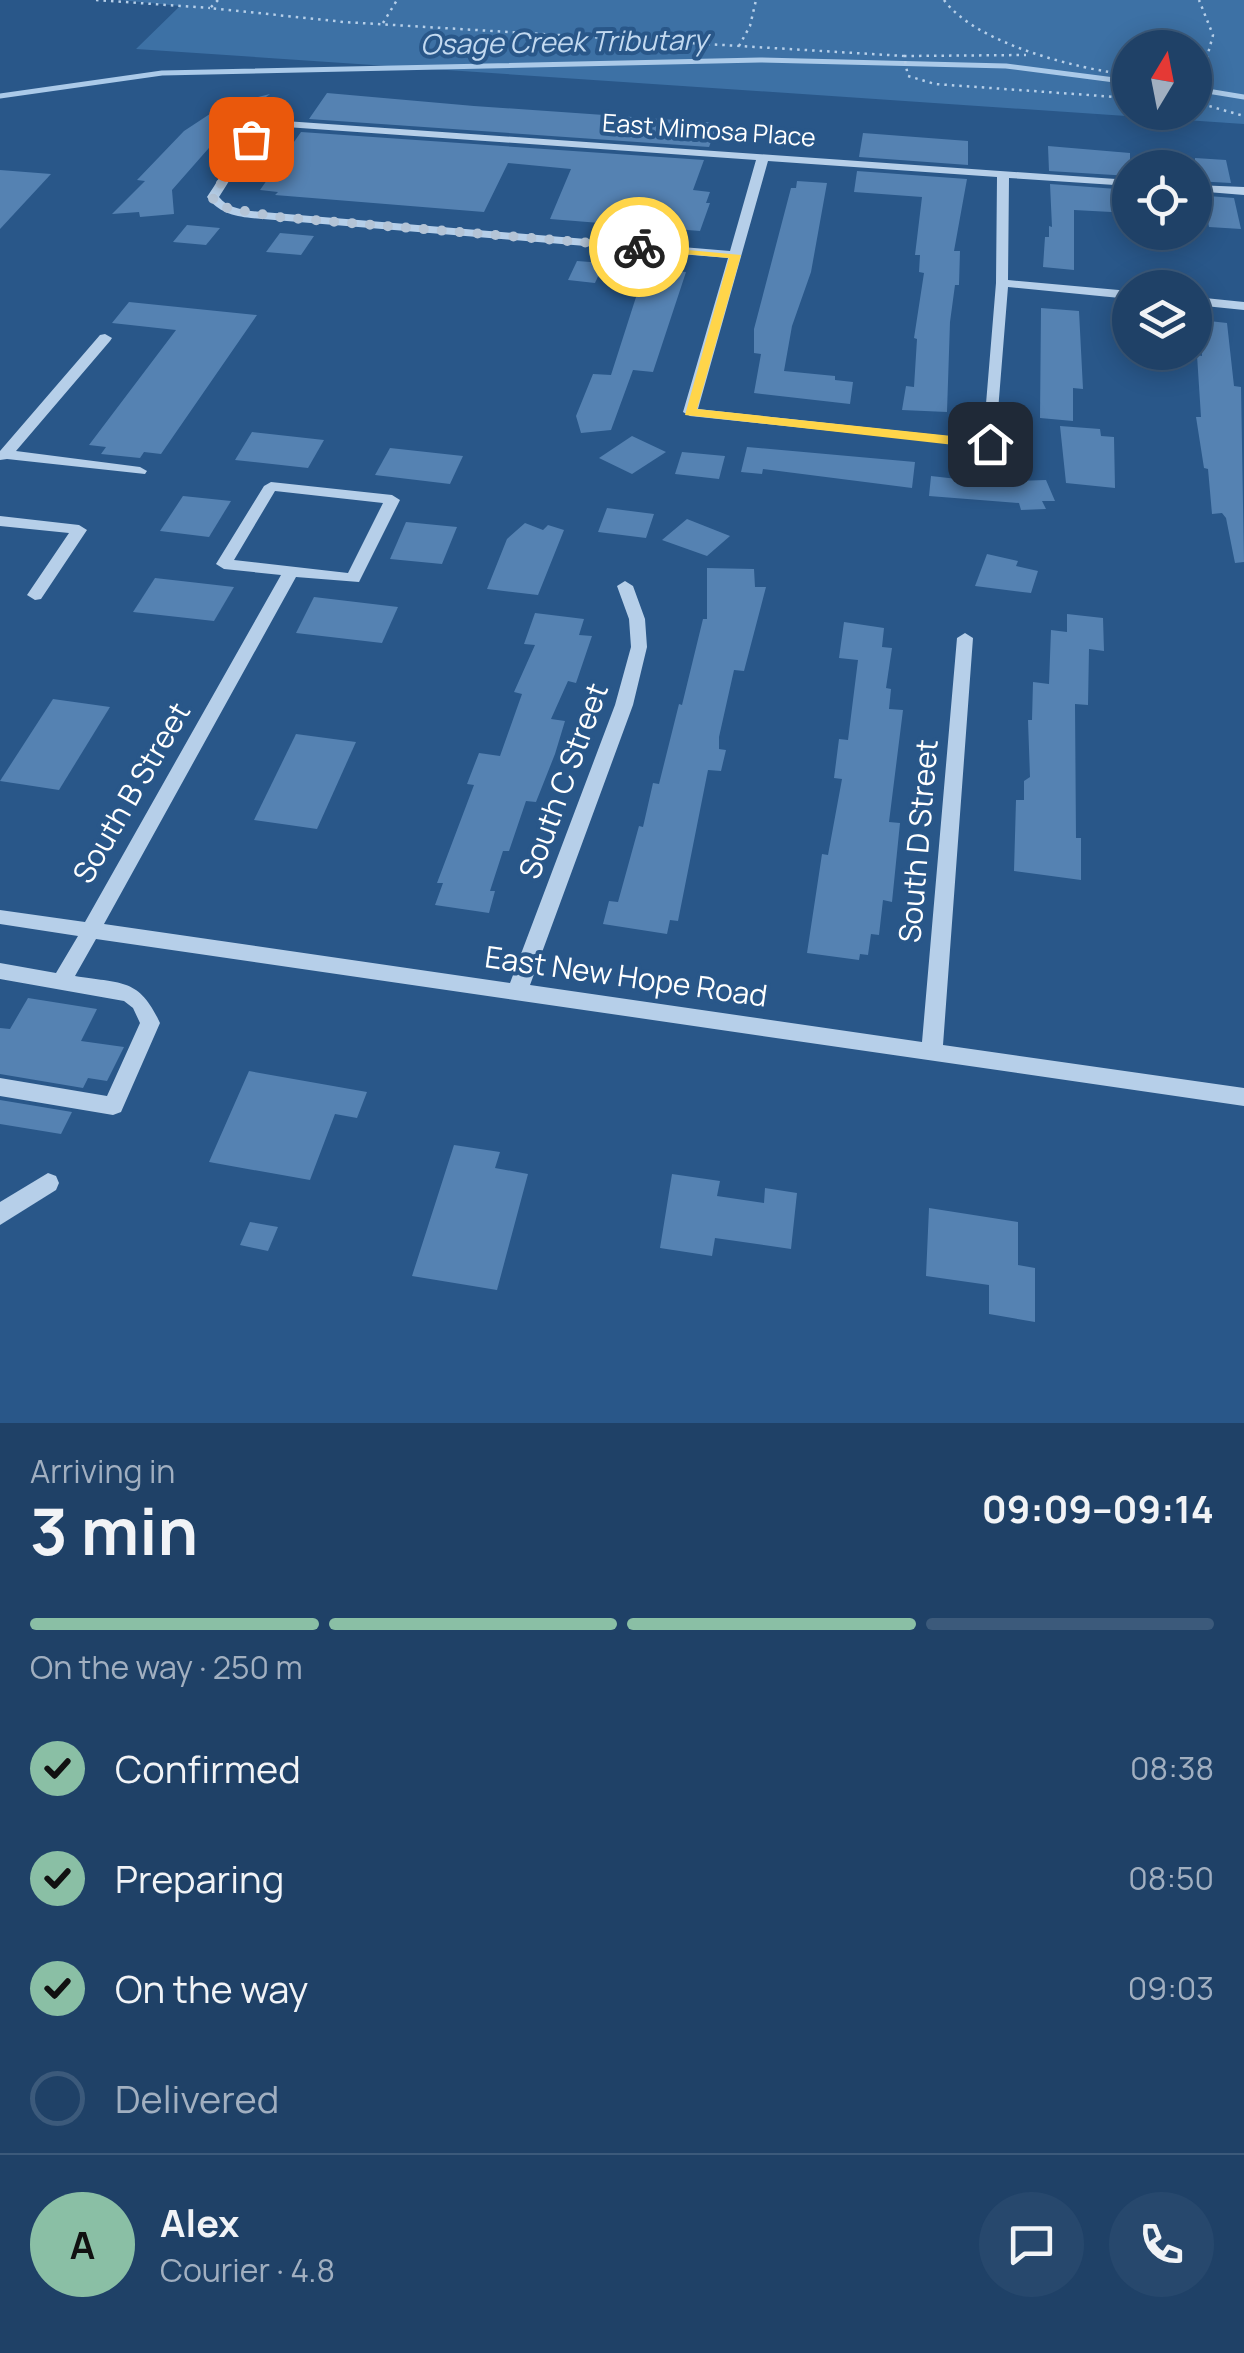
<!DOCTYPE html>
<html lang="en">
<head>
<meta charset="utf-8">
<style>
  :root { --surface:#1f4167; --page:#27486d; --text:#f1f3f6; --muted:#a1afc0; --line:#3c5a7b; --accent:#8abfa5 }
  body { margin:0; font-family:Manrope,sans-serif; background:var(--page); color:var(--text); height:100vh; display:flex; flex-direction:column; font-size:38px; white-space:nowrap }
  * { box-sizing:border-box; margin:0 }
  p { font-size:32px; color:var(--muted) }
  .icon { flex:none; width:55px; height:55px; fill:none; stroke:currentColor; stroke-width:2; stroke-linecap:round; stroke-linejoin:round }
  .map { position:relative; height:1423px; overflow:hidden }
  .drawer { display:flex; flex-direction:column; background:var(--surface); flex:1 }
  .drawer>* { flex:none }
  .needle { width:65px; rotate:10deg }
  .controls { position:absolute; left:1112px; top:30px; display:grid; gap:20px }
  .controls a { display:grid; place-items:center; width:100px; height:100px; border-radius:50%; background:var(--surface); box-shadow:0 5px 25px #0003,0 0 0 2px var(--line); font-size:50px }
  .pin { position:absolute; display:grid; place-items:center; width:85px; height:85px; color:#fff; margin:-42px; border-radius:20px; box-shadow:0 5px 15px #0006 }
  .courier { position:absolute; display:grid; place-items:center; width:100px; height:100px; margin:-50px; border:8px solid #ffd54a; border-radius:50%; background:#fff; color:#222; box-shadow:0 2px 12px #0007 }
  .summary em { font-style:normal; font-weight:700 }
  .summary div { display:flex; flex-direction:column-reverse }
  .summary { display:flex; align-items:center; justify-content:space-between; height:170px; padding:0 30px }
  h1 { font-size:65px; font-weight:700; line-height:75px }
  .bar { display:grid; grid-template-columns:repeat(4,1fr); gap:15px 10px; align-content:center; height:120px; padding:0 30px }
  .bar i { height:12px; border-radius:8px; background:var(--line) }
  .bar .on { background:var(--accent) }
  .bar p { grid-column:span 4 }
  .line { display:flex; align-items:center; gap:25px; padding:0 30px; border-top:2px solid var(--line) }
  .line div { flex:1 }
  .round { display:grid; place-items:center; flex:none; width:105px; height:105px; border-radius:52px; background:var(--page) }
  ol { padding:0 30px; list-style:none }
  li { display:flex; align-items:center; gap:30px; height:110px }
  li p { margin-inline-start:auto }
  li .icon { padding:10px; border-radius:50%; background:var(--accent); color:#111; stroke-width:4 }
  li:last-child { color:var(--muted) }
  li i { width:55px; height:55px; border:5px solid var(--line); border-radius:50% }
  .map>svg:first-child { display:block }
</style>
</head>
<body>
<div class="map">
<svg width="1244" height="1423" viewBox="0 0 1244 1423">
  <rect width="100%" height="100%" fill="#295789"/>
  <path fill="#3d71a5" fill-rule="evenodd" d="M120 0H1244V124L136 49 180 6ZM1130 48H1195V112H1130Z"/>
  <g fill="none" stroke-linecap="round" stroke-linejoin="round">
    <g stroke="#abcae9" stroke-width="5">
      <path d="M1195 89 1244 97"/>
      <path d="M0 96 162 73 760 60 1006 66 1130 82"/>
    </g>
  </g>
  <g fill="#5582b2">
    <path d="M327 93 474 106 718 123 709 147 309 119Z"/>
    <path d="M270 94 230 124 172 190 174 214 140 217 139 212 112 214 145 181 137 180 184 131 222 106Z"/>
    <path d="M301 132 704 160 693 190 710 192 706 203H710L700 231 550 219 571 169 508 163 484 212 275 195 278 192 260 190Z"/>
    <path d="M863 133 968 141V165L859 157Z"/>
    <path d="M1048 146 1130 153V176L1049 171Z"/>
    <path d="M1195 158 1226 160 1231 183 1195 181Z"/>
    <path d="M0 170 51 174 0 229Z"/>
    <path d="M857 171 967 179 954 251H960L959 285H955L950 322 947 412 902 410 906 386 914 387 917 339 914 338 924 273 919 272 920 255H915L922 197 854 192Z"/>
    <path d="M797 181 827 183 811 272 792 326 784 371 835 376V380L853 382 850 404 754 393 761 354 754 353V329L791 188H796Z"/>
    <path d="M1050 184 1130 190V213L1074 210V270L1043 267 1045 237H1049V226L1052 227Z"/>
    <path d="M1195 195 1234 198 1241 229 1209 227 1207 216 1195 215Z"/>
    <path d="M187 225 220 228 206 245 173 242Z"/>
    <path d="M280 233 314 236 301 255 266 252Z"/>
    <path d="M577 261 604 263 595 283 568 280Z"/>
    <path d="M645 269 686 272 653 372 633 370 611 430 581 433 576 416 593 374 611 375Z"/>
    <path d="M129 302 257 315 161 454 144 452 140 458 101 454 106 447 89 445 176 330 112 323Z"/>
    <path d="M1041 308 1079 311 1083 389 1073 388V421L1040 418Z"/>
    <path d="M1200 320 1227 323 1234 386 1241 387 1244 562 1235 563 1226 518 1222 513 1212 514 1208 469 1204 468 1196 417H1201L1197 355 1202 356Z"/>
    <path d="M1060 426 1100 429 1101 436 1114 437 1115 488 1066 483Z"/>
    <path d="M252 432 324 440 308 468 235 460Z"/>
    <path d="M632 436 666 452 632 474 599 458Z"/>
    <path d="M747 447 915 462 912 488 763 469 762 474 741 472Z"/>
    <path d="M390 448 463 456 450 484 375 475Z"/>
    <path d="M682 452 725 456 719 479 675 474Z"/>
    <path d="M931 476 984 482 1046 480 1055 501H1042L1046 509 1021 510 1019 503 929 496Z"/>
    <path d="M183 496 231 501 209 537 160 531Z"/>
    <path d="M607 508 654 514 646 538 598 532Z"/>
    <path d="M687 519 730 536 707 556 662 540Z"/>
    <path d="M406 522 457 527 442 564 390 559Z"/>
    <path d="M525 523 543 530 548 525 564 530 538 595 487 589 507 539Z"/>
    <path d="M987 554 1018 561 1016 566 1038 571 1031 593 975 586Z"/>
    <path d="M707 568 754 569 755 587H766L744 671 734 670 719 737V749L726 750 721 771 708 770 678 921 670 920 667 934 603 924 609 901 618 902 639 826 643 827 653 783 659 784 679 704 682 705 703 619H707Z"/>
    <path d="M155 578 234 587 214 621 133 612Z"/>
    <path d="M314 597 398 607 382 643 296 633Z"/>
    <path d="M535 613 584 619 579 635 592 636 576 683 568 681 551 719 565 721 555 754 536 802 526 801 509 851H503L490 891H495L489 913 435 905 443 883H437L474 785 467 784 479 753 500 756 522 694 514 692 535 645 524 644Z"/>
    <path d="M1067 614 1103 618 1104 651 1089 649 1088 705 1075 704 1076 838H1081V880L1014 871 1016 800H1024V781L1030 777 1028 720H1032L1033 682 1049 684 1051 630 1067 632Z"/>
    <path d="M844 622 884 628 882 647 892 648 886 688 891 689 889 709 903 710 889 822 900 823 892 902 883 900 879 935 871 934 868 955 860 954 859 960 807 953 822 854 828 855 842 779 834 778 839 739 848 740 858 660 839 658Z"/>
    <path d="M53 699 110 707 59 790 0 781Z"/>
    <path d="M296 734 356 742 317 829 254 820Z"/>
    <path d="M28 998 97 1009 81 1041 124 1047 107 1081 88 1078 83 1088 0 1074V1028L10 1029Z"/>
    <path d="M249 1071 367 1092 357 1118 335 1114 310 1180 209 1162Z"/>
    <path d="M0 1100 72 1112 61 1134 0 1124Z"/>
    <path d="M454 1145 500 1152 495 1168 528 1174 497 1290 412 1276Z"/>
    <path d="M672 1174 720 1181 717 1196 764 1203 765 1188 797 1193 791 1249 715 1238 712 1256 660 1248Z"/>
    <path d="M929 1208 1018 1222V1265L1035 1268V1322L989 1314V1285L926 1276Z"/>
    <path d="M250 1222 278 1227 268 1251 240 1245Z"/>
  </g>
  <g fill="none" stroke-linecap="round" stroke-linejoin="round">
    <g stroke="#b6cfe9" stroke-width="2.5" stroke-dasharray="2.5 5" stroke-linecap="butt">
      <path d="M96 0 210 8"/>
      <path d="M218 0 210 8 344 22 904 56 908 76 935 84 1130 98"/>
      <path d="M944 0C976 44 1078 69 1130 75"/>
      <path d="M383 23 397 0"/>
      <path d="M739 46 750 26 756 0"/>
      <path d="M904 56 1026 55"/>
      <path d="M1195 102 1213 35 1199 0"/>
      <path d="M1195 102 1244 116"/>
    </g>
    <g fill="#b6cfe9" fill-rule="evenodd">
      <path d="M285 121 1130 180V186L1009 178 1008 280 1130 291V299L1008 287 995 448 690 416 683 412 728 258 251 218C233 216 218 212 207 197 229 164 245 133 285 121ZM286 127 756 160 730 251 251 211C239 209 227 207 219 197 238 168 252 140 286 127ZM768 161 997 177 996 283 983 440 698 409Z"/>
      <path d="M1195 185 1244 187V195L1195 191Z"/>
      <path d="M1195 297 1244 302V310L1195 305Z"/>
      <path d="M105 334 112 338 110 341 16 451 140 467 147 471 145 474 7 459 0 460V451L100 335Z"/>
      <path d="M271 482 392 495 400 500 359 582 296 577 104 924 510 983 615 705 631 647 629 619 617 586 625 581 633 586 645 619 647 647 633 705 530 985 922 1042 957 638 965 633 973 638 943 1045 1244 1088V1106L96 939 75 976C121 984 139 977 160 1023L121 1112 113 1115 0 1096V1078L107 1096 140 1023 133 1008 124 1001 0 979V963L56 973 78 936 0 924V910L85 922 281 575 224 569 216 564 264 486ZM275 491 383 503 348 573 234 560Z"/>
      <path d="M0 516 79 525 87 530 41 599 35 600 27 595 69 533 0 526Z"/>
      <path d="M48 1173 56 1176 59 1183 56 1190 0 1225V1202Z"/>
    </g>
  </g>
  <path fill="#ffd54a" d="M635 245 741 255 697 409 990 440 997 444 990 449 685 415 729 258 639 250Z"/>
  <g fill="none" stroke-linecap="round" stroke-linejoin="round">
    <path stroke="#b4c4d6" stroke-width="10" stroke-dasharray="0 18" d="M251 139 212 197 218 206 278 217 639 247"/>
  </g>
  <g text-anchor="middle" stroke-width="8" stroke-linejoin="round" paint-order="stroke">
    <g font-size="25" fill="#fff" stroke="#295789">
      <text transform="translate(709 130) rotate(4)" y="9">East Mimosa Place</text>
    </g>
    <g font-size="28" font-style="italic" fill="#c2d9f0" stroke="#295789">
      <text transform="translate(564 42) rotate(-1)" y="10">Osage Creek Tributary</text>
    </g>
    <g font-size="30" fill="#fff" stroke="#295789">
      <text transform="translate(564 781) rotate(-70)" y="10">South C Street</text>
      <text transform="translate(132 793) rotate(-60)" y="10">South B Street</text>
      <text transform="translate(919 841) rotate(-85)" y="10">South D Street</text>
      <text transform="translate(626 977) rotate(8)" y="10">East New Hope Road</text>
    </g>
  </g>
</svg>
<div class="controls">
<a><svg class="needle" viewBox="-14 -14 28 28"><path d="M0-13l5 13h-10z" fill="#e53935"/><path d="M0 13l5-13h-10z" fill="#a1afc0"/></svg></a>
<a><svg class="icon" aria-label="locate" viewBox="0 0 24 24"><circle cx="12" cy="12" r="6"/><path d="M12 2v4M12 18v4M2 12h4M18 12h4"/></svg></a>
<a><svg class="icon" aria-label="layers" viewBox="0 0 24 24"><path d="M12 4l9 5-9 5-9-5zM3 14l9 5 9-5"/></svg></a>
</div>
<div class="pin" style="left:251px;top:139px;background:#ea580c"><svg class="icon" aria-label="bag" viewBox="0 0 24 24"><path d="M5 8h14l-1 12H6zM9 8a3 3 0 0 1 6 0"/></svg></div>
<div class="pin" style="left:990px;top:444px;background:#1f2937"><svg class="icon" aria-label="home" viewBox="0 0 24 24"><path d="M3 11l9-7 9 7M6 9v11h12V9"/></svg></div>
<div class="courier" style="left:639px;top:247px"><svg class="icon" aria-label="bike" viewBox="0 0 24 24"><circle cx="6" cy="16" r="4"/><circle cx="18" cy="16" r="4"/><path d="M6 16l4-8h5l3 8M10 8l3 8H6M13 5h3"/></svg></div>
</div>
<section class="drawer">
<div class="summary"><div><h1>3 min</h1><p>Arriving in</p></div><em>09:09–09:14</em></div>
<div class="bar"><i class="on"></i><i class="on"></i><i class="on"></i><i></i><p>On the way · 250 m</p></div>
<ol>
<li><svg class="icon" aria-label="check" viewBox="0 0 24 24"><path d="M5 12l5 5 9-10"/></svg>Confirmed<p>08:38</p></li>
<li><svg class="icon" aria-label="check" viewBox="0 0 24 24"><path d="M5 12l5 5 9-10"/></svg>Preparing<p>08:50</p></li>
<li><svg class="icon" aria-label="check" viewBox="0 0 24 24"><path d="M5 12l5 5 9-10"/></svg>On the way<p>09:03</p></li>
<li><i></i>Delivered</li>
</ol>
<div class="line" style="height:180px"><b class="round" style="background:var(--accent);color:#111">A</b><div><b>Alex</b><p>Courier · 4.8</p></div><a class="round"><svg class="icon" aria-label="chat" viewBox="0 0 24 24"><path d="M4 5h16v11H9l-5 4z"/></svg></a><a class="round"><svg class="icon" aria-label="phone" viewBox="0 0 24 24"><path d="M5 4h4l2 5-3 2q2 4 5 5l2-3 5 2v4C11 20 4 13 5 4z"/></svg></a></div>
</section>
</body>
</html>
